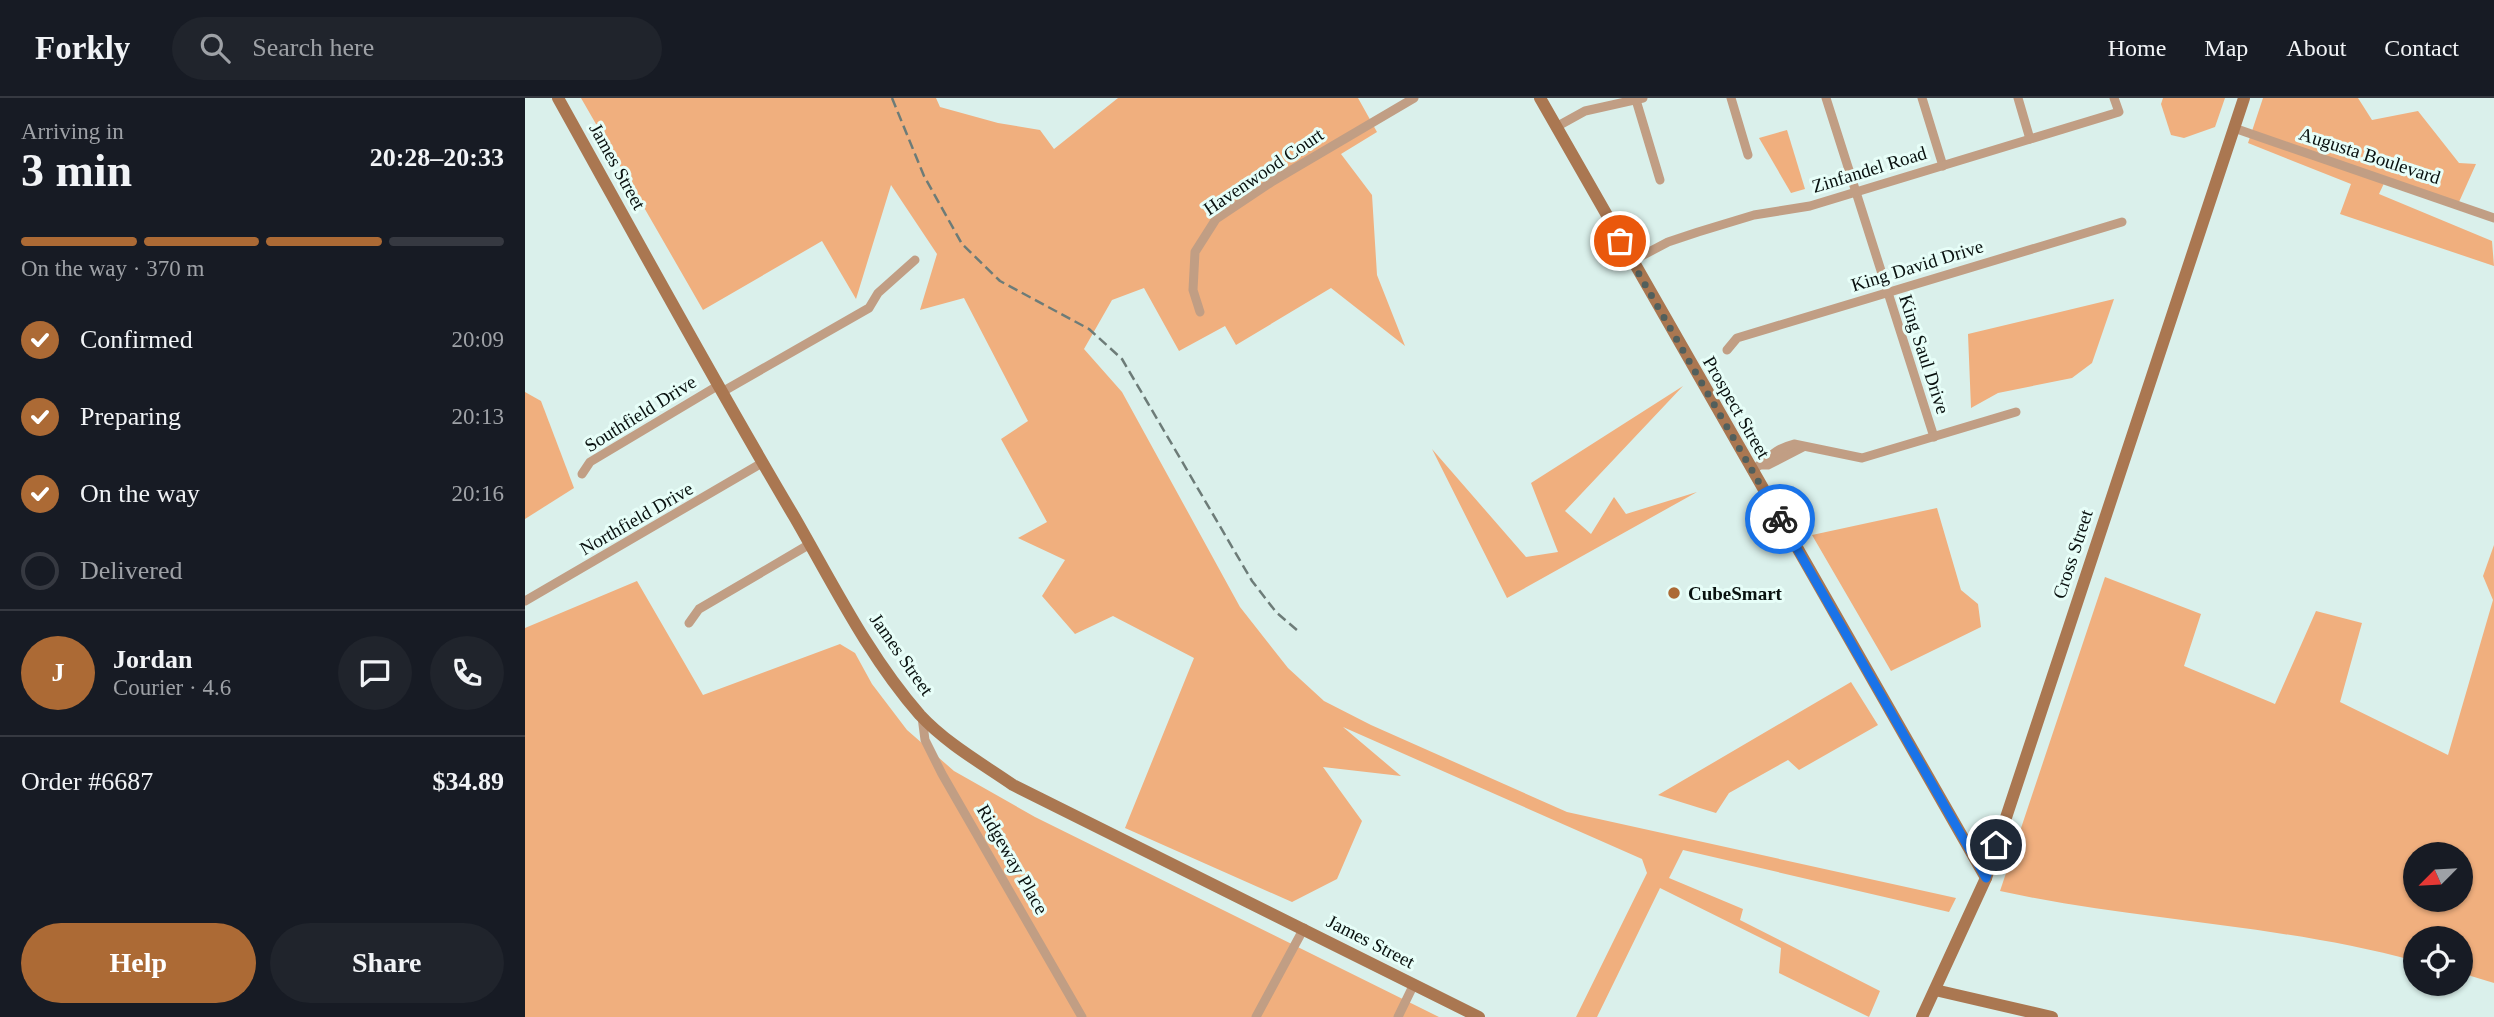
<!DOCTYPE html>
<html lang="en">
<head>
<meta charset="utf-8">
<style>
  :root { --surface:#171b24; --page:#20242c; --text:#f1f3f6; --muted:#9ea1a6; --line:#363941; --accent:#ac6a35 }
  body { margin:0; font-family:Georgia,serif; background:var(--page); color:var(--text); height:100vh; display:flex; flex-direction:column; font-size:26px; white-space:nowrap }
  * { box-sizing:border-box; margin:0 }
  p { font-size:23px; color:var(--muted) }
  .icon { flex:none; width:38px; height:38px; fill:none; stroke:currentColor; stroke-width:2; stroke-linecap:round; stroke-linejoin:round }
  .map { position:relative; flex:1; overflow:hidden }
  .details { display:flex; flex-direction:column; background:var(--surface); width:525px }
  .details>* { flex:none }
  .needle { width:46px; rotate:246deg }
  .tools { position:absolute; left:1878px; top:744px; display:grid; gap:14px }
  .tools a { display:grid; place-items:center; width:70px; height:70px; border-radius:50%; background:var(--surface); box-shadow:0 2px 5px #0004; font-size:35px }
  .pin { position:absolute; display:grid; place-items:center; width:60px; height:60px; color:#fff; margin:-30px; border:4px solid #fff; border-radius:50%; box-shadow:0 2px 7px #0007 }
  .courier { position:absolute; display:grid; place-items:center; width:70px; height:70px; margin:-35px; border:5px solid #1a73e8; border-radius:50%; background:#fff; color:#222; box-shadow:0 2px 9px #0007 }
  .head em { font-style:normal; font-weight:600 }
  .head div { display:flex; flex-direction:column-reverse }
  .head { display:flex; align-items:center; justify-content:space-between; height:119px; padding:0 21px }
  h1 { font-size:46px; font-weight:600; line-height:52px }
  .bar { display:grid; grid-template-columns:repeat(4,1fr); gap:10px 7px; align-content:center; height:84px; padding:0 21px }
  .bar i { height:9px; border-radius:5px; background:var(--line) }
  .bar .active { background:var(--accent) }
  .bar p { grid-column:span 4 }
  .line { display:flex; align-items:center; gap:18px; padding:0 21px; border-top:2px solid var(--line) }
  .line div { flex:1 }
  .round { display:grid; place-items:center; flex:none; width:74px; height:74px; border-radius:37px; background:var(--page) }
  ol { padding:0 21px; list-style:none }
  li { display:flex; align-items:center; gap:21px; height:77px }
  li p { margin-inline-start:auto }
  li .icon { padding:7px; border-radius:50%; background:var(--accent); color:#fff; stroke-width:4 }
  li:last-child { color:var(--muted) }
  li i { width:38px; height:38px; border:4px solid var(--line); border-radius:50% }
  .button { display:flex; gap:14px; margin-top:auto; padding:14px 21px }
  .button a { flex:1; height:80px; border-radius:42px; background:var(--accent); color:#fff; font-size:28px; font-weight:600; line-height:80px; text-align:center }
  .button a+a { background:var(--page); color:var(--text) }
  header { display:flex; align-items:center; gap:42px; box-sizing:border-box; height:98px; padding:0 35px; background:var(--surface); border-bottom:2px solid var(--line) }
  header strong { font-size:33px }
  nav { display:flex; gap:38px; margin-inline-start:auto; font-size:24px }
  .search { width:490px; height:63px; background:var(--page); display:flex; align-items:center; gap:18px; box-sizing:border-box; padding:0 24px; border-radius:38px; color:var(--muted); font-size:26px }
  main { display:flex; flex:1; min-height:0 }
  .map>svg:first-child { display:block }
</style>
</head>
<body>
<header>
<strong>Forkly</strong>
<div class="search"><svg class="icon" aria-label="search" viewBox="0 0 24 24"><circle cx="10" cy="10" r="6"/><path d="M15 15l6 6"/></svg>Search here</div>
<nav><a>Home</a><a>Map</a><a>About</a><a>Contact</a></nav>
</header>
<main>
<section class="details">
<div class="head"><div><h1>3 min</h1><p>Arriving in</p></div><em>20:28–20:33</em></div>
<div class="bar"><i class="active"></i><i class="active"></i><i class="active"></i><i></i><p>On the way · 370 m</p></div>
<ol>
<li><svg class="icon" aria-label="check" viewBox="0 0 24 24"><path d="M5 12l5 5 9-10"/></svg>Confirmed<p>20:09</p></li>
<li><svg class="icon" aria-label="check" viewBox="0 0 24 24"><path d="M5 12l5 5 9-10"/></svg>Preparing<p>20:13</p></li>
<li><svg class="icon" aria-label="check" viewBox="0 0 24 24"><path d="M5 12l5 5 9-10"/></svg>On the way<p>20:16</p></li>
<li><i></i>Delivered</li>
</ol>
<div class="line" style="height:126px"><b class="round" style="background:var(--accent);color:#fff">J</b><div><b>Jordan</b><p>Courier · 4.6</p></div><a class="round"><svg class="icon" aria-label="chat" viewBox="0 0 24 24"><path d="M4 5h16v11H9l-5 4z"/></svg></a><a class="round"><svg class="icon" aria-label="phone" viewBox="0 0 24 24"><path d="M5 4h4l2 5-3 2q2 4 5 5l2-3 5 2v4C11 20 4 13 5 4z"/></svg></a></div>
<div class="line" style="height:91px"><div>Order #6687</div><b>$34.89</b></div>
<div class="button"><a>Help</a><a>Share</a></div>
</section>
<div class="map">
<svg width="1969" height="919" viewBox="0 0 1969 919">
  <rect width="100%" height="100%" fill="#daf0eb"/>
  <g fill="#f0af7e" fill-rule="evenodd">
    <path d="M56 0H411L415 9 473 25 515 32 529 51 593 0H833L852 34 816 56 847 97 852 177 880 248 806 190 711 247 700 228 654 253 619 190 587 202 559 251 597 294 715 509 763 570 799 603 846 627 1042 714 1431 800 1424 814 1158 752 1144 780 1218 811 1215 822 1355 893 1344 919 1254 875 1256 850 1135 790 1072 919H1051L1122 775 1117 761 818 629 876 678 798 669 837 723 812 781 767 804 600 730 669 560 588 518 550 536 517 498 540 462 493 440 522 424 476 341 503 323 439 200 395 212 412 156 366 87 331 201 297 143 178 212Z"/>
    <path d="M1638 0H1700L1690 29 1659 40 1646 37 1636 6Z"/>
    <path d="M1738 0H1833L1847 22 1893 13 1934 65 1951 66 1934 104 1861 81 1854 96 1967 143 1969 168 1815 116 1826 86 1723 45Z"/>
    <path d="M1262 32 1280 91 1266 95 1234 40Z"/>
    <path d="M1589 201 1567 265 1547 280 1473 295 1446 310 1443 236Z"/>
    <path d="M1158 288 1040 413 1066 436 1089 399 1101 416 1172 394 982 500 907 351 1001 459 1033 454 1006 385Z"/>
    <path d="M0 294 16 303 49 390 0 421Z"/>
    <path d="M1412 410 1436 492 1453 506 1456 529 1366 573 1287 437Z"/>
    <path d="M1969 447V885L1936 875V840H1890V863C1755 826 1612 823 1475 793L1580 479 1676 516 1659 568 1750 606 1791 513 1837 525 1815 604 1923 657 1968 502 1958 478ZM1890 756H1936V802H1890Z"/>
    <path d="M112 483 178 597 315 546 330 555 347 586 382 632 429 673 510 719 914 919H0V530Z"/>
    <path d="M1326 584 1353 627 1274 672 1263 662 1204 695 1191 715 1133 697Z"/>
  </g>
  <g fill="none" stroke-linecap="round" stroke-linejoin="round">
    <g stroke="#c19e84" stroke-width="9">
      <path d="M1206 0 1223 57"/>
      <path d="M1301 0 1409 339"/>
      <path d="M1397 0 1418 68"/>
      <path d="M1493 0 1505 41"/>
      <path d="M1111 2 1135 82"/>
      <path d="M1031 29 1060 13 1118 0"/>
      <path d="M1709 30 1969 120"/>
      <path d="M1107 163 1143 144 1173 134 1229 117 1285 108 1594 14 1589 0"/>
      <path d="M675 214 668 192 670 154 691 121 748 83 889 0"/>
      <path d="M1202 252 1212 240 1597 124"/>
      <path d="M197 294 344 210 353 195 390 162"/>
      <path d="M1235 367H1243L1278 349"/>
      <path d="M1227 373C1242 362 1249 351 1269 346L1337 360 1491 314"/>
      <path d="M57 376 65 364 194 287"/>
      <path d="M0 503 237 365"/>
      <path d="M164 525 174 511 285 446"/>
      <path d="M397 619 400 642 417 676 557 919"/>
      <path d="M731 919 779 830"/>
      <path d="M873 919 889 886"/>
    </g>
    <g stroke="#aa7751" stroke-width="12">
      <path d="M33 0C111 140 188 282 270 420 308 486 344 559 395 617 421 645 456 665 488 687L954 919"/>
      <path d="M1015 0 1461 780"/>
      <path d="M1410 892 1527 919"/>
      <path d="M1397 919 1461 780 1719 0"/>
    </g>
    <path stroke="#6d7c78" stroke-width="2.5" stroke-dasharray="10 5" stroke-linecap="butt" d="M367 0 399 78 437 146 475 183 564 231 597 261 727 483 751 514 773 533"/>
  </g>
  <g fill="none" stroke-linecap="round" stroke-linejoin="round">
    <path stroke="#525f5c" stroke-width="7" stroke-dasharray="0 12.6" d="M1095 143 1255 421"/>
    <path stroke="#1a73e8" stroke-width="9" d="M1255 421 1461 780 1471 747"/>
  </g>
  <circle fill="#ac6a35" stroke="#e7fef8" stroke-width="2.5" cx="1149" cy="495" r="7"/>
  <g text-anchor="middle" stroke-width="6" stroke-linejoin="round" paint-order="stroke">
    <g font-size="19" fill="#09110f" stroke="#e7fef8">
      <text transform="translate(1845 57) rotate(18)" y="7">Augusta Boulevard</text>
      <text transform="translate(93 68) rotate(61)" y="7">James Street</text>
      <text transform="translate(1344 71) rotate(-17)" y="7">Zinfandel Road</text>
      <text transform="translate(738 73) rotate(-34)" y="7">Havenwood Court</text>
      <text transform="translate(1392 167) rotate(-17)" y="7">King David Drive</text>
      <text transform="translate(1400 256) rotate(72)" y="7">King Saul Drive</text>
      <text transform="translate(1212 309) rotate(60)" y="7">Prospect Street</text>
      <text transform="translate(115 315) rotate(-32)" y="7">Southfield Drive</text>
      <text transform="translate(111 420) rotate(-30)" y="7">Northfield Drive</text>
      <text transform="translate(1547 456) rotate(-72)" y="7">Cross Street</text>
      <text transform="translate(377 556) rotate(55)" y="7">James Street</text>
      <text transform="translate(488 761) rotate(60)" y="7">Ridgeway Place</text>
      <text transform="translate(846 843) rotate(27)" y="7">James Street</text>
    </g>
    <g font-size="19" font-weight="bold" fill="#09110f" stroke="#e7fef8" text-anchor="start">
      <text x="1163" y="502">CubeSmart</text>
    </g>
  </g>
</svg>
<div class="tools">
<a><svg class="needle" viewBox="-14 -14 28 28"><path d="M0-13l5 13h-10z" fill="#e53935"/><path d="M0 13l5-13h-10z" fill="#9ea1a6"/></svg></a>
<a><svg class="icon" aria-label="locate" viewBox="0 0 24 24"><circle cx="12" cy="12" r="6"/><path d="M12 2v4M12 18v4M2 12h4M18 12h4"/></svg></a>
</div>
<div class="pin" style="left:1095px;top:143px;background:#ea580c"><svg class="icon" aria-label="bag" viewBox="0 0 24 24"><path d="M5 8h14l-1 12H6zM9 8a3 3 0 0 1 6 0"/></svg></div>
<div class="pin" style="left:1471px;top:747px;background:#1f2937"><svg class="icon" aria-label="home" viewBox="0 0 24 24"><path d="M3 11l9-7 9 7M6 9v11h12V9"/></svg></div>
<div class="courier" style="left:1255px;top:421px"><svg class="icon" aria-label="bike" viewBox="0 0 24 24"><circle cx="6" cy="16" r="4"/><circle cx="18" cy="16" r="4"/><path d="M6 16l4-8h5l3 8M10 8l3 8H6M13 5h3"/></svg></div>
</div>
</main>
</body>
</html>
